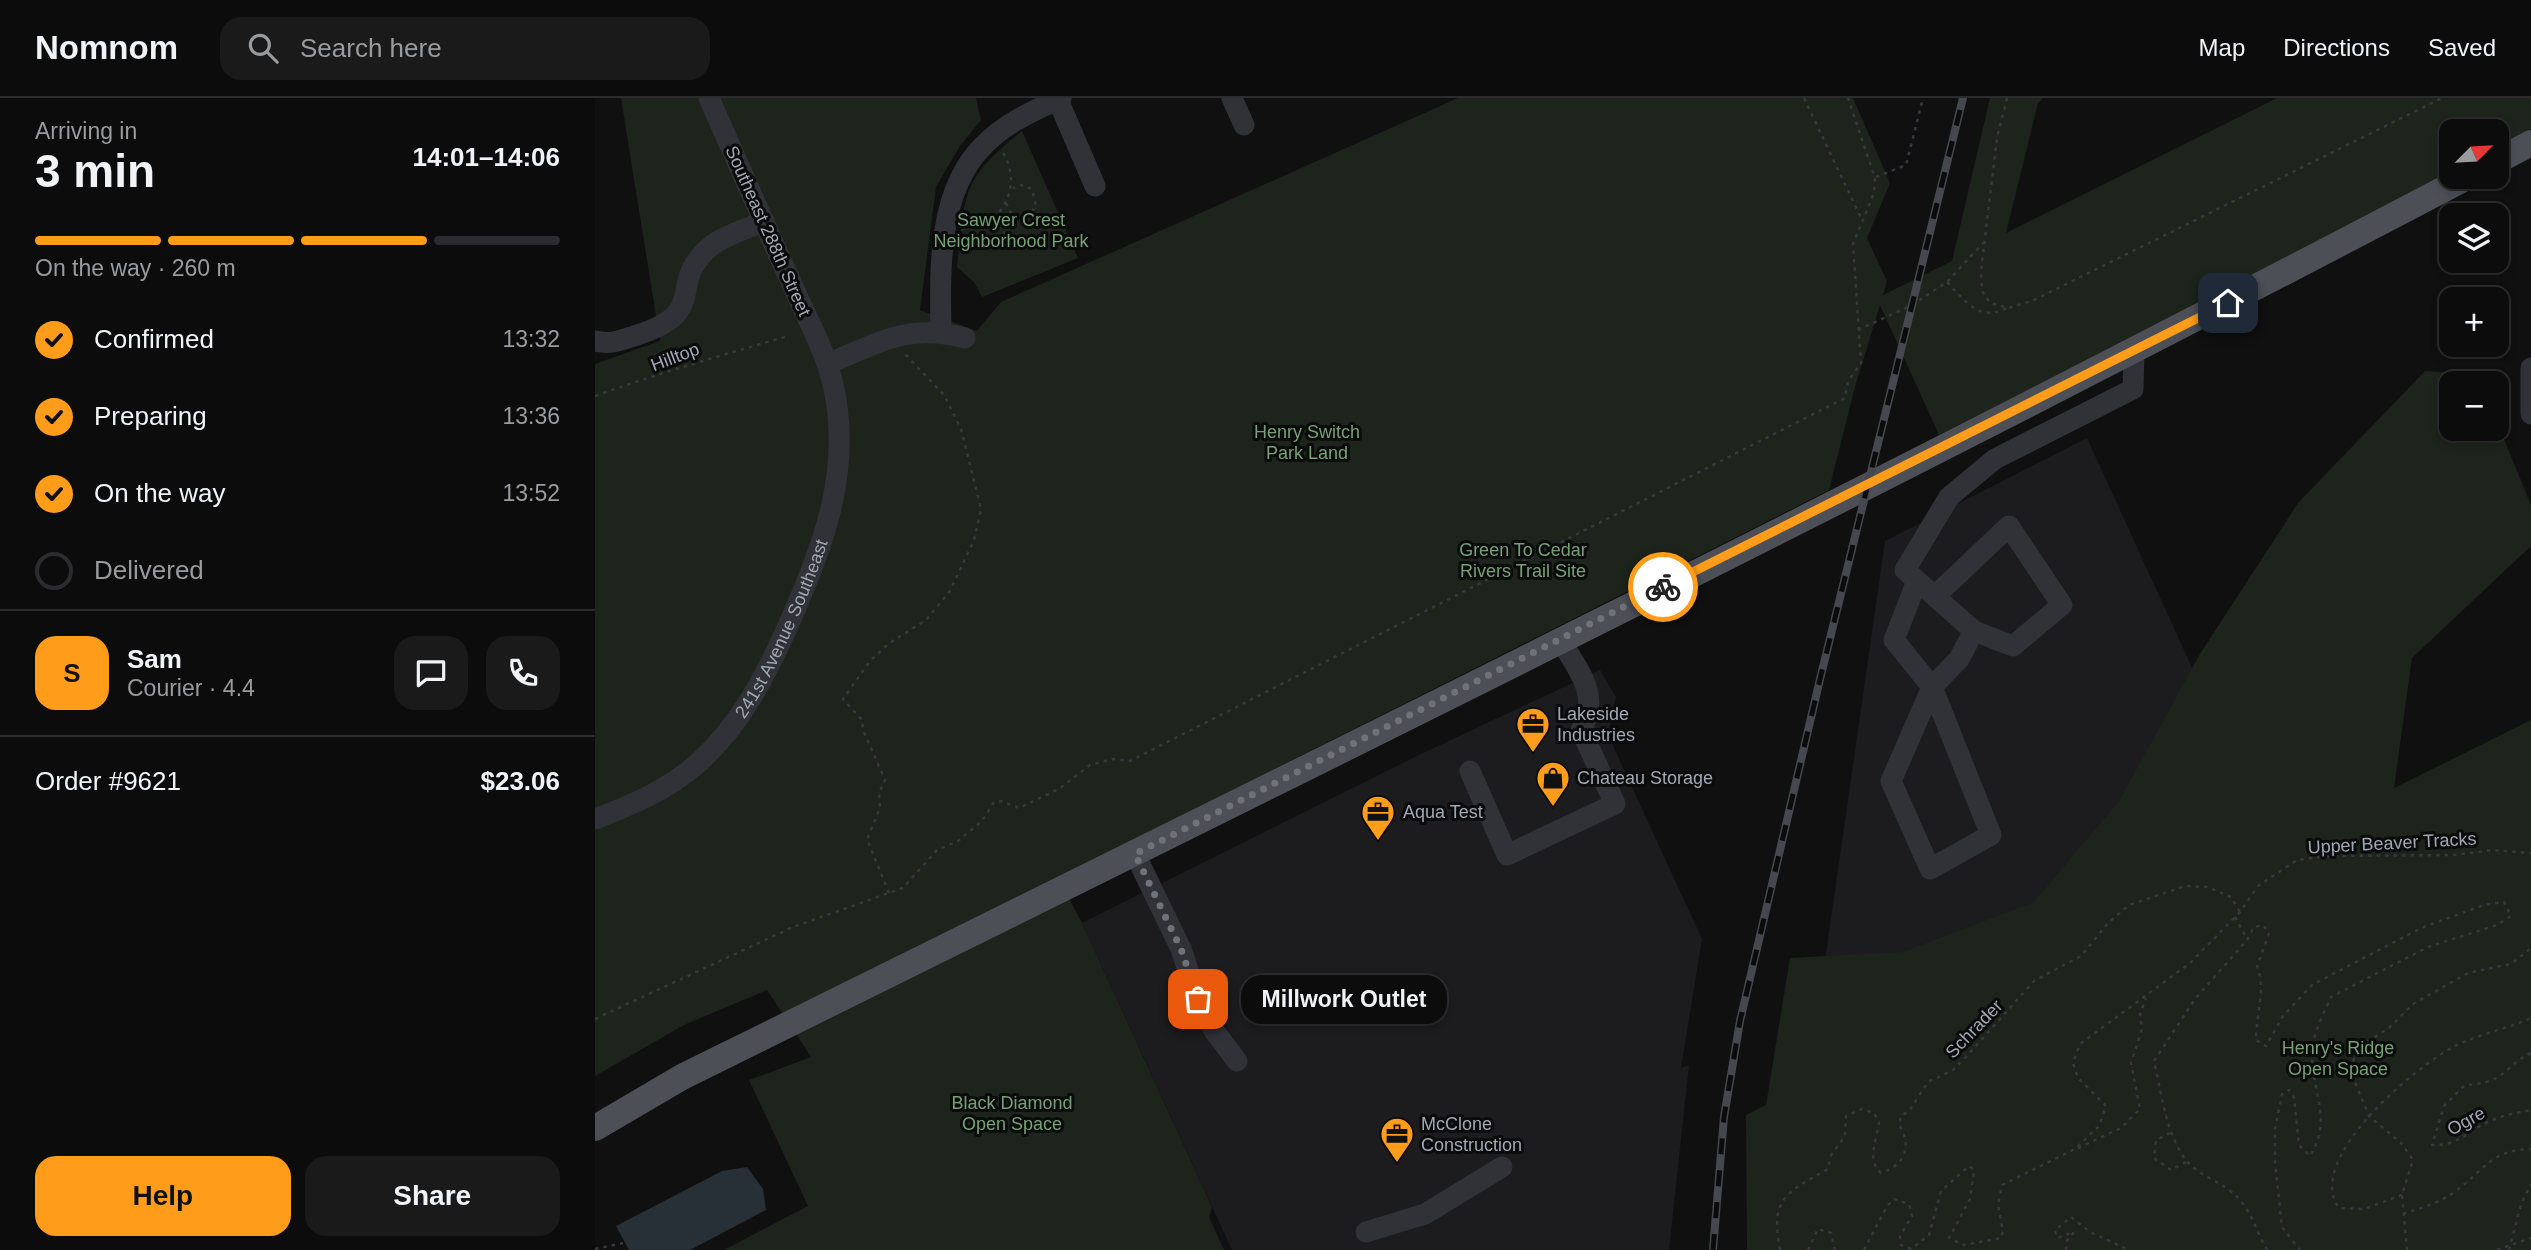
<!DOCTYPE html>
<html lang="en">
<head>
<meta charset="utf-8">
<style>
  :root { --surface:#0c0c0d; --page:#1a1a1b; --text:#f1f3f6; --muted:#9a9b9d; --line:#2c2c2e; --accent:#ff9d1b }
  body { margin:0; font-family:Helvetica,sans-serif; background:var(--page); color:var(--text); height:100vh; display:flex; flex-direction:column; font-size:26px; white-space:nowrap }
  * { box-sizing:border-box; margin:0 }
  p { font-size:23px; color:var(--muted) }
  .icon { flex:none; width:38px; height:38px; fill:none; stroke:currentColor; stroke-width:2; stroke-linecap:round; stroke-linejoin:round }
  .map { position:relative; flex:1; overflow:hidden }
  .drawer { display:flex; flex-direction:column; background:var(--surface); width:595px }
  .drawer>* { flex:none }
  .needle { width:46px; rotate:66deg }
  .tools { position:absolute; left:1844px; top:21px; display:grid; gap:14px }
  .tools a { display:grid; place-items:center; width:70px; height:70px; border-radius:14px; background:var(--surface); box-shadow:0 4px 10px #0003,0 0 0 2px var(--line); font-size:35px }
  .pin { position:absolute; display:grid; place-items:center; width:60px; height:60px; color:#fff; margin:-30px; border-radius:14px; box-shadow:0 4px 10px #0006 }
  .courier { position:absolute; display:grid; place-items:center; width:70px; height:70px; margin:-35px; border:5px solid #ff9d1b; border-radius:50%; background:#fff; color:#222; box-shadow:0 2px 9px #0007 }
  .bubble { position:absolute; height:49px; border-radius:21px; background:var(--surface); box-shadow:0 4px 10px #0003,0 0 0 2px var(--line); font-size:23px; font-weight:700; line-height:49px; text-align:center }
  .summary em { font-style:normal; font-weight:700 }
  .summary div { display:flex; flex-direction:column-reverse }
  .summary { display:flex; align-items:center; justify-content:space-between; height:119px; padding:0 35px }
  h1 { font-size:46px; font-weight:700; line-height:52px }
  .bar { display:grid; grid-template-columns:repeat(4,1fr); gap:10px 7px; align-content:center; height:84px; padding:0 35px }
  .bar i { height:9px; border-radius:5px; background:var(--line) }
  .bar .selected { background:var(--accent) }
  .bar p { grid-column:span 4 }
  .line { display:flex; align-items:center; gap:18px; padding:0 35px; border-top:2px solid var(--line) }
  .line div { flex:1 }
  .round { display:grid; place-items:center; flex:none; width:74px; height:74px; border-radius:21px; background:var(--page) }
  ol { padding:0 35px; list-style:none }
  li { display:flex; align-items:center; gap:21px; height:77px }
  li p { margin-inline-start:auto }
  li .icon { padding:7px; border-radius:50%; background:var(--accent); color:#111; stroke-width:4 }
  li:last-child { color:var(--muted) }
  li i { width:38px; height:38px; border:4px solid var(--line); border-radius:50% }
  .action { display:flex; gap:14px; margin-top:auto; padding:14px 35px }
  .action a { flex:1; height:80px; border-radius:21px; background:var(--accent); color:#111; font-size:28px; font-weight:700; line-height:80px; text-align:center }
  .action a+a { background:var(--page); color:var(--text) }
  header { display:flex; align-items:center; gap:42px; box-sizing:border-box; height:98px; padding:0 35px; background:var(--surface); border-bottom:2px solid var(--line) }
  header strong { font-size:33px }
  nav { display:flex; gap:38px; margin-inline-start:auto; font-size:24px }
  .search { width:490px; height:63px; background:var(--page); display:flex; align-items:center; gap:18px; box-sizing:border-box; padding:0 24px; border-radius:21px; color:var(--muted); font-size:26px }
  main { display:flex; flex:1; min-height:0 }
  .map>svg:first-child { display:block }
</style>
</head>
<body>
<header>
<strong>Nomnom</strong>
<div class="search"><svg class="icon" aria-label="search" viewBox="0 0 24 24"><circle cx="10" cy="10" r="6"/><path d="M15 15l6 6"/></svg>Search here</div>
<nav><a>Map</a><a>Directions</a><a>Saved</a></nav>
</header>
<main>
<section class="drawer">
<div class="summary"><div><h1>3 min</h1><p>Arriving in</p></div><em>14:01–14:06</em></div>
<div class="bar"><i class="selected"></i><i class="selected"></i><i class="selected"></i><i></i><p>On the way · 260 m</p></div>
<ol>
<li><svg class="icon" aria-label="check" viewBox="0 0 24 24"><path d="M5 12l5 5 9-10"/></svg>Confirmed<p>13:32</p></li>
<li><svg class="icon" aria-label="check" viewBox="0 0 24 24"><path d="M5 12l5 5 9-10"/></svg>Preparing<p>13:36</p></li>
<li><svg class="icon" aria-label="check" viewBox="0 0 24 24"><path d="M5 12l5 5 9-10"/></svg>On the way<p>13:52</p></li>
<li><i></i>Delivered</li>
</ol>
<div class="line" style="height:126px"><b class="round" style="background:var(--accent);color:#111">S</b><div><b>Sam</b><p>Courier · 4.4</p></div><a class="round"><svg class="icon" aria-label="chat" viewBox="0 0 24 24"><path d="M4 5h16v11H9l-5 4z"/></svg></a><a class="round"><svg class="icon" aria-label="phone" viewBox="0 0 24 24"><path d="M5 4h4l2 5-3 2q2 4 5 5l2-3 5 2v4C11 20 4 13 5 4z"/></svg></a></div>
<div class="line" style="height:91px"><div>Order #9621</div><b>$23.06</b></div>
<div class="action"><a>Help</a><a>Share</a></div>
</section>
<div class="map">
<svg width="1936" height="1152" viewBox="0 0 1936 1152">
  <rect width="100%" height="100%" fill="#101011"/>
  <g fill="#1c1c1e">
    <path d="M1492 340 1676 742 1222 919 1290 443Z"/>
    <path d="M1005 572 1021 599 1013 637 1107 841 1086 970 1094 967 1074 1152H637L487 825 826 656Z"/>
  </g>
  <g fill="#1c241c">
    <path d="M26 0H381L386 22 365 48 341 89 325 212 382 233 406 204 863 0H1258L1295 85 1272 140 1292 183 1288 197 1357 163 1395 0H1448L1443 5 1411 135 1682 0H1936V40L1902 57V33H1857V79L1344 337 1285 207 1260 289 1234 392 463 780 487 825 617 1109 614 1119 629 1152H129L213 1108 154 982 216 959 172 892 89 927 0 978V266L65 243Z"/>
    <path d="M427 33 483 160 387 199 379 184 362 169C370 95 366 81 427 33Z"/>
    <path d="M1830 273 1883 277 1887 285H1857V331H1902V324L1936 407V448L1817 560 1799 690 1936 622V1152H1152L1151 1017 1171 1007 1195 860 1308 854 1439 804 1524 703 1605 556 1703 405Z"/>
  </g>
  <path fill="#263036" d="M152 1069 168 1091 171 1112 95 1152H34L21 1128 127 1073Z"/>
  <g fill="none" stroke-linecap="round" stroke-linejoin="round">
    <g stroke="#37393e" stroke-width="2.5" stroke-dasharray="3.5 5" stroke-linecap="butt">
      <path d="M1209 0 1267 122"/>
      <path d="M1412 0 1402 40 1386 173 1387 193 1395 205 1413 210 1437 203 1847 0"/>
      <path d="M1281 79 1311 67 1328 0"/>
      <path d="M411 105 416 115C427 121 435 119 441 108L437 91 426 87 418 90"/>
      <path d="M400 119 411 137"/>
      <path d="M367 131C408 130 429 87 407 53"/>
      <path d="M1352 184C1372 204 1383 224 1412 210"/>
      <path d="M1263 232 1317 207 1352 184 1388 145"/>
      <path d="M0 298C64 275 128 257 193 238"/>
      <path d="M294 795 272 741 285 710 284 695 290 682 268 632 267 622 248 601 275 563 293 546 331 522 355 493 379 442 386 411 366 331 349 297 310 256"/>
      <path d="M1640 819 1652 841"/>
      <path d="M0 921 198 829 308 790 342 752 363 743 387 723 399 704 406 703 424 710 464 691 495 667 518 661 535 663 1250 300 1253 283 1266 265 1258 146 1279 95 1280 80 1253 0"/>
      <path d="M1936 955C1907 969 1912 985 1870 987L1849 1008 1837 1047C1863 1048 1871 1034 1893 1024 1907 1017 1921 1015 1936 1012"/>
      <path d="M1575 1035 1561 1042 1559 1060 1576 1072 1591 1064"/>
      <path d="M1483 1050 1526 1030 1545 1011 1536 965 1547 931 1545 916 1551 900"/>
      <path d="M1807 1097 1769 1111 1744 1110C1708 1062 1822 967 1860 948 1884 936 1912 931 1936 920"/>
      <path d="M1808 1116C1825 1110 1844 1105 1858 1095 1887 1075 1896 1051 1936 1051"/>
      <path d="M0 1151 28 1145"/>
      <path d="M1185 1152C1175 1099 1191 1095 1233 1071L1236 1057 1250 1038 1251 1018 1267 1011 1279 1015 1284 1024C1282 1042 1271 1062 1286 1075 1309 1068 1318 1048 1304 1027L1306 1018 1314 1013 1333 984 1358 972 1372 958 1439 883 1486 858 1513 825 1534 807 1590 788 1612 789 1636 799 1645 814"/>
      <path d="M1213 1152 1223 1131 1236 1135 1240 1152"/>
      <path d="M1269 1152 1292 1108 1299 1101 1314 1106 1317 1118 1305 1138 1306 1147 1316 1151 1334 1137 1346 1093 1374 1068 1379 1072 1375 1101 1354 1140 1369 1147 1406 1140 1408 1133 1403 1107 1407 1087 1480 1051 1504 1028 1511 1008 1483 980 1478 965 1485 946 1595 865 1645 814 1663 788 1702 762 1734 758 1859 757 1898 752 1936 755"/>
      <path d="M1471 1152V1144L1479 1134 1462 1140 1460 1132 1476 1119 1495 1134 1534 1152"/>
      <path d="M1672 1152C1661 1133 1656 1111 1639 1096 1625 1083 1602 1077 1590 1061 1570 1033 1567 996 1559 963L1600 901 1652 842 1659 829 1668 827 1674 835 1662 869C1671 889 1661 918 1661 942L1671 948 1688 918 1717 887 1826 830 1889 807 1909 804 1916 818 1902 827 1833 849 1736 899C1728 917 1717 937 1717 956 1717 996 1738 1021 1715 1058L1704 1047 1699 999 1694 992 1687 996 1680 1031V1064L1687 1129 1705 1152"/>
      <path d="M1812 1152 1807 1097 1818 1062 1806 1045 1774 1018 1759 982 1757 966 1763 950 1794 930 1818 906 1873 875 1916 866 1936 850"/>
      <path d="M1902 1152 1936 1140"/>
      <path d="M1914 1152 1926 1106 1936 1086"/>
    </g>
    <g stroke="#313237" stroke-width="21">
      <path d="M637 0 649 27"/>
      <path d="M463 2 500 88"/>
      <path d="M346 234C345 173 342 94 388 48 410 25 438 13 466 0"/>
      <path d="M0 243C15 247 27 242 42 237 117 213 70 187 115 149 129 137 152 131 169 123"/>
      <path d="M232 266C284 245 312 225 370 240"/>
      <path d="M1936 270V316"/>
      <path d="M1322 483 1299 542 1337 589 1296 683 1335 771 1396 737 1337 589 1364 561 1379 533 1310 472 1354 399 1400 361 1538 291 1539 252"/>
      <path d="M1340 498 1414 428 1467 507 1418 548 1379 533"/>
      <path d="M875 673 912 757 1020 706 986 632C1006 596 983 573 965 541"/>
      <path id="s1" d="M0 721C37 707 72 692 102 666 147 626 172 575 196 521 230 444 257 371 238 286 230 251 210 217 196 184 168 123 141 61 114 0"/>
      <path d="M540 756 586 851 603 901 620 934 642 963"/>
      <path d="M771 1134 830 1116 907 1069"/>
    </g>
    <g stroke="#4c4f56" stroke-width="26">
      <path d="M1902 63 1936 45"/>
      <path d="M0 1030 87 979C684 684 1282 389 1872 79"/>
    </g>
    <defs>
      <path id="rail" d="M1118 1152 1129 1019 1145 923 1226 577 1368 0"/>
    </defs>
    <use href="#rail" stroke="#45484e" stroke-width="8"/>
    <use href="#rail" stroke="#0b0b0c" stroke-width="5" stroke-dasharray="16" stroke-linecap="butt"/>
  </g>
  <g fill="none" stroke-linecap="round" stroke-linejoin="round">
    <path stroke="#6e737a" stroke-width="7" stroke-dasharray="0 12.6" d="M603 901 586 851 540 756 1068 489"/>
    <path stroke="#ff9d1b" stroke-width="9" d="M1068 489 1633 205"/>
  </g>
  <defs>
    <symbol id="office-pin" viewBox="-11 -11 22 30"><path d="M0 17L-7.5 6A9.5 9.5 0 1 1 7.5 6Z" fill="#ff9d1b" stroke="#0b0b0c"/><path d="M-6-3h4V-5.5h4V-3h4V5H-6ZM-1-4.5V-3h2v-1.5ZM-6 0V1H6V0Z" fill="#111"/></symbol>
    <symbol id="shop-pin" viewBox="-11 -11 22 30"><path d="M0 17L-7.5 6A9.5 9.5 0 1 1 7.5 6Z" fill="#ff9d1b" stroke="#0b0b0c"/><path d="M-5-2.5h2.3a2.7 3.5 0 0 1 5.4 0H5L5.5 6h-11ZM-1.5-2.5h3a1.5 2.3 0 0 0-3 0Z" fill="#111"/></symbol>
  </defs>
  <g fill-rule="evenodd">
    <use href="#office-pin" x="919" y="607" width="38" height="52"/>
    <use href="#shop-pin" x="939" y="661" width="38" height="52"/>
    <use href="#office-pin" x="764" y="695" width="38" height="52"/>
    <use href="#office-pin" x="783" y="1017" width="38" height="52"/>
  </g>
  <g text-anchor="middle" stroke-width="6" stroke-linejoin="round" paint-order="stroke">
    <g font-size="18" fill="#76a075" stroke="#0b0b0c">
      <text x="416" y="128">Sawyer Crest<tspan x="416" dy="21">Neighborhood Park</tspan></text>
      <text x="712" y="340">Henry Switch<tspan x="712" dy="21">Park Land</tspan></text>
      <text x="928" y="458">Green To Cedar<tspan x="928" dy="21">Rivers Trail Site</tspan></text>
      <text x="1743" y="956">Henry's Ridge<tspan x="1743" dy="21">Open Space</tspan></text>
      <text x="417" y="1011">Black Diamond<tspan x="417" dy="21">Open Space</tspan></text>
    </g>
    <g font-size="18" fill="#a0a8b3" stroke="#0b0b0c">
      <text transform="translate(173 133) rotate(66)" y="6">Southeast 288th Street</text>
      <text transform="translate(80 259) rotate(-21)" y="6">Hilltop</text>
      <text dy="6" stroke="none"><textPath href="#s1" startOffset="278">241st Avenue Southeast</textPath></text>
      <text transform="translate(1797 745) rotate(-3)" y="6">Upper Beaver Tracks</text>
      <text transform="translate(1379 931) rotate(-46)" y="6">Schrader</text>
      <text transform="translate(1871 1023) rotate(-29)" y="6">Ogre</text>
    </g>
    <g font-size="18" fill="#a0a8b3" stroke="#0b0b0c" text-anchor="start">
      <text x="962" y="622">Lakeside<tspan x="962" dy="21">Industries</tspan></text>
      <text x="982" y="686">Chateau Storage</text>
      <text x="808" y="720">Aqua Test</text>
      <text x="826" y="1032">McClone<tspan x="826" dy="21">Construction</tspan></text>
    </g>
  </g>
</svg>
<div class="tools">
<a><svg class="needle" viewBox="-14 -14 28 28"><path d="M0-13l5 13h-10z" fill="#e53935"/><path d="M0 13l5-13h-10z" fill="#9a9b9d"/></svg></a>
<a><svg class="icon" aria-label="layers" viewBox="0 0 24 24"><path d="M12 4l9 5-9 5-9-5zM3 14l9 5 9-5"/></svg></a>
<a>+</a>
<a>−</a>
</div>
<div class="pin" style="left:603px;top:901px;background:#ea580c"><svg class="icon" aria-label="bag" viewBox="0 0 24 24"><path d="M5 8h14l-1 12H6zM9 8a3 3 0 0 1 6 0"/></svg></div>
<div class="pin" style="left:1633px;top:205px;background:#1f2937"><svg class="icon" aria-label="home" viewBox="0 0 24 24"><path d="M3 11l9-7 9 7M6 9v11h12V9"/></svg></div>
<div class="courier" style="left:1068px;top:489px"><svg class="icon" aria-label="bike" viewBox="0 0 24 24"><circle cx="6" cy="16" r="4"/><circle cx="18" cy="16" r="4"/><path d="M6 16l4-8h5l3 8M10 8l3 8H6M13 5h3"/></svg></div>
<div class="bubble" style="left:646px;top:877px;width:206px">Millwork Outlet</div>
</div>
</main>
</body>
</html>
